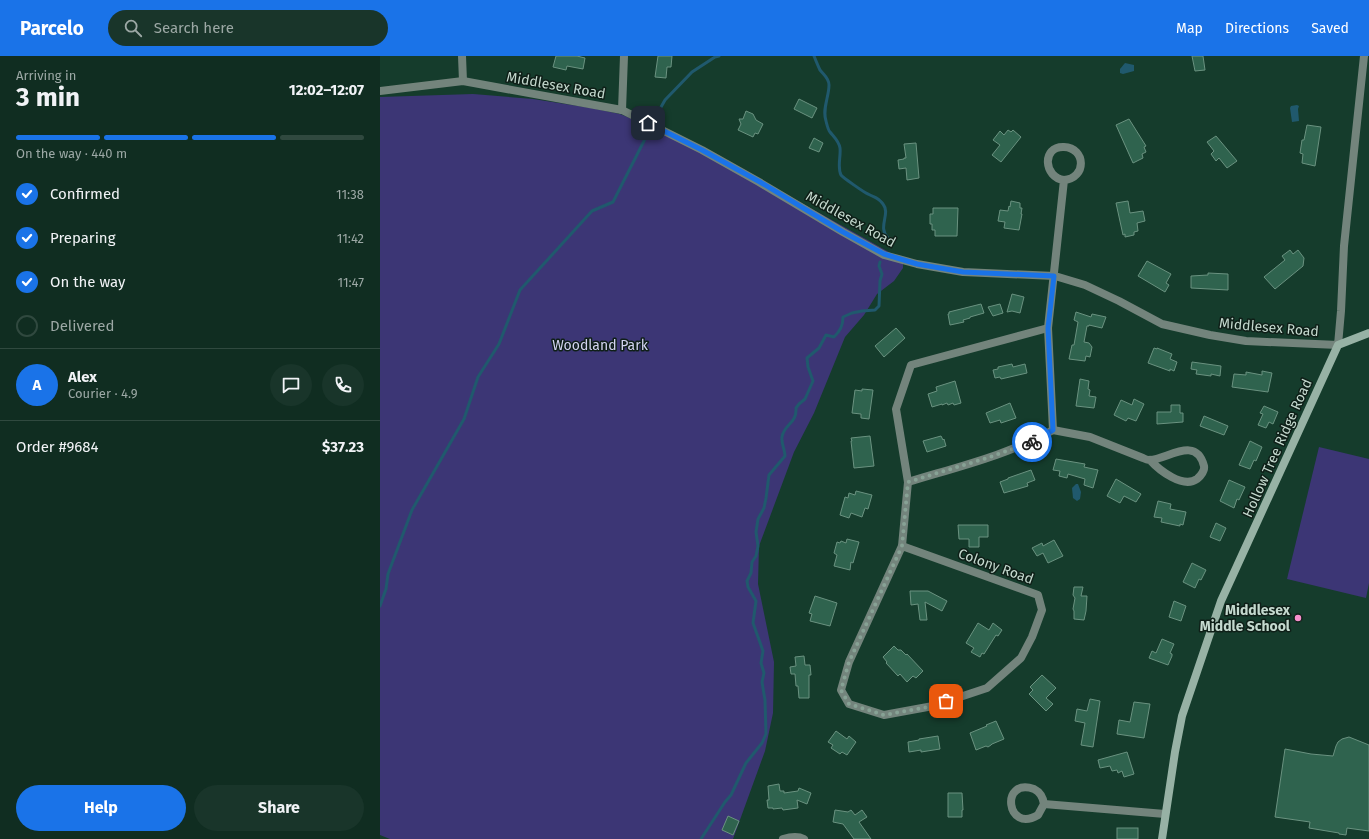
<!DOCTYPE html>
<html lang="en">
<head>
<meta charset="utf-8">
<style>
  :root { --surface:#102d21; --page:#19352a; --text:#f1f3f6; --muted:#9ca8a5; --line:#30493f; --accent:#1a73e8 }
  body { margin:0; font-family:"Fira Sans",sans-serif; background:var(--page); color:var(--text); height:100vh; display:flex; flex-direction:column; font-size:15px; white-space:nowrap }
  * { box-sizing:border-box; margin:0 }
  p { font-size:13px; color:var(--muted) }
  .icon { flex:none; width:22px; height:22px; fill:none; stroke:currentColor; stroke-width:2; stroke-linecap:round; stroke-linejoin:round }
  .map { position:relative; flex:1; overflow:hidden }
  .side { display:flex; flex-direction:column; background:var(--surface); width:380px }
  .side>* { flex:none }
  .pin { position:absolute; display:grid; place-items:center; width:34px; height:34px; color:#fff; margin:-17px; border-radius:8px; box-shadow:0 2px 6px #0006 }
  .courier { position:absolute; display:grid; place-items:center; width:40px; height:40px; margin:-20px; border:3px solid #1a73e8; border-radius:50%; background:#fff; color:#222; box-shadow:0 1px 5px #0007 }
  .overview em { font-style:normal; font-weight:700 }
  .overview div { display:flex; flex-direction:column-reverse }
  .overview { display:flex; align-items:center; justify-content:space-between; height:68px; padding:0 16px }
  h1 { font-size:26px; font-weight:700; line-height:30px }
  .bar { display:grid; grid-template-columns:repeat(4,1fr); gap:6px 4px; align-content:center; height:48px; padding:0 16px }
  .bar i { height:5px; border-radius:3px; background:var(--line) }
  .bar .active { background:var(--accent) }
  .bar p { grid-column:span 4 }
  .line { display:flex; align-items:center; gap:10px; padding:0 16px; border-top:1px solid var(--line) }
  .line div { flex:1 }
  .round { display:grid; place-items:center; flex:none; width:42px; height:42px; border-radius:21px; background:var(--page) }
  ol { padding:0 16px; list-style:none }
  li { display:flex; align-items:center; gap:12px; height:44px }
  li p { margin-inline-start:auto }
  li .icon { padding:4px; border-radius:50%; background:var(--accent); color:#fff; stroke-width:4 }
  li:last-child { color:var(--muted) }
  li i { width:22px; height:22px; border:2px solid var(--line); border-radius:50% }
  .primary-button { display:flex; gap:8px; margin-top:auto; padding:8px 16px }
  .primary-button a { flex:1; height:46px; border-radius:24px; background:var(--accent); color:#fff; font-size:16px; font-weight:700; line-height:46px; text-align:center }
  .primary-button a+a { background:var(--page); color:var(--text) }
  header { display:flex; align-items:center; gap:24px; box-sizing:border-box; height:56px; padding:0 20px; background:var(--accent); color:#fff }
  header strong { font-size:19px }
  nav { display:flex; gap:22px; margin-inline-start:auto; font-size:14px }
  .search { width:280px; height:36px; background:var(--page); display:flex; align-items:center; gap:10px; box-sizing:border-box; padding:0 14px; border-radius:22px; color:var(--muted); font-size:15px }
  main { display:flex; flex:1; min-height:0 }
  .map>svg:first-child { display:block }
</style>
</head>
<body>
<header>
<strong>Parcelo</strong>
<div class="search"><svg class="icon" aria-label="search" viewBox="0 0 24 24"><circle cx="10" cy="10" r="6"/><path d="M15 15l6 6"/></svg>Search here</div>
<nav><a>Map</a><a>Directions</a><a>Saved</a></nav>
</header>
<main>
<section class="side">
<div class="overview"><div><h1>3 min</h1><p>Arriving in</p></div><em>12:02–12:07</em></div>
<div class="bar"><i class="active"></i><i class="active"></i><i class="active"></i><i></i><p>On the way · 440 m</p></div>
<ol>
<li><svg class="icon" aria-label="check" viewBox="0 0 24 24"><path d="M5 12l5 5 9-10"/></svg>Confirmed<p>11:38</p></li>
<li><svg class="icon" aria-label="check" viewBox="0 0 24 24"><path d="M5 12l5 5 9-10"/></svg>Preparing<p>11:42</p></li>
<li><svg class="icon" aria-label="check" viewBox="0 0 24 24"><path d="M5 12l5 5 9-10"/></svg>On the way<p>11:47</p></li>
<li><i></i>Delivered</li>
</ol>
<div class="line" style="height:72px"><b class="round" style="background:var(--accent);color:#fff">A</b><div><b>Alex</b><p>Courier · 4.9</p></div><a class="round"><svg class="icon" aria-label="chat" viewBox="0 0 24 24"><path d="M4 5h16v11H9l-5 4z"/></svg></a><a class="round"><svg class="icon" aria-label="phone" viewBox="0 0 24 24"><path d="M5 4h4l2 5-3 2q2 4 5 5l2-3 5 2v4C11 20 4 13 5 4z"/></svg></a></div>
<div class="line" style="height:52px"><div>Order #9684</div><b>$37.23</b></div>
<div class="primary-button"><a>Help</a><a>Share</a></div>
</section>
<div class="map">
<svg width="989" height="783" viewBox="0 0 989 783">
  <rect width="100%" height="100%" fill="#153c2c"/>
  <g fill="#3c3675">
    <path d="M93 38 153 43 211 52 240 58 327 94 523 204V212L514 225 497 238 484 259 465 281 434 357 414 396 379 490 378 528 394 606 393 657 385 695 353 783H10L0 779V41Z"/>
    <path d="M939 391 989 403V527L986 542 907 523Z"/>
  </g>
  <g fill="#20596d">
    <path d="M745 7 754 9V15L743 18 740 17V13Z"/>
    <path d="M917 49 919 50 918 53 919 65 912 66 910 52 911 50Z"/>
    <path d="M696 428H698L701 436 700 443 697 445 693 442 692 432Z"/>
  </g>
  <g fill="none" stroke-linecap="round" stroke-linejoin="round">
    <g stroke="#20596d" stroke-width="3">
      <path d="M434 0C436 5 438 10 440 14 444 19 449 22 449 29 449 41 442 53 446 65 447 69 448 74 450 76 454 81 459 85 460 92 461 101 457 111 461 119 462 121 485 137 488 138 495 142 497 140 503 148 511 158 497 171 508 182L507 187"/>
      <path d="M276 60 285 44 312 16 335 1 339 0"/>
      <path d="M0 550 6 533 8 518 32 454 84 363 98 321 119 288 140 234 212 155 233 146 266 81"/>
      <path d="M321 783 345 746 351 739 366 707 382 687 386 678 385 644 382 626 384 617 381 607 383 595 373 567 376 545 368 531 367 525 371 517 372 506 376 500 378 490 376 476 378 463 384 452 386 442 389 419 405 400C405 394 401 387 402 381 404 368 417 368 416 352L419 348 425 343 433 325 428 311 427 302 439 292 446 279 454 281C460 275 463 270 463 261L472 257 482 255 495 254 499 250 500 225 502 218 499 210 500 206"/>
    </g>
  </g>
  <g fill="#2f634e" stroke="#6a9280">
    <path d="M176 0H197L205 2 203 13 187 10 186 14 173 11Z"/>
    <path d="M278 0H292L291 11H287L286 22 275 21Z"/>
    <path d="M812 0H823L825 14 815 15Z"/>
    <path d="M419 43 437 52 432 62 414 53Z"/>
    <path d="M366 55 373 58 376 64 383 68 378 78 375 77 373 81 358 74 361 68 359 63H363Z"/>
    <path d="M749 63 766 90 764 91 766 96 762 98 763 102 753 107 736 69Z"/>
    <path d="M927 69 941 71 935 110 922 107 923 98 920 97 922 84H924Z"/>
    <path d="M628 74 631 76 633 74 641 81 621 106 612 99 620 89 613 84 620 75 624 79Z"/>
    <path d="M836 80 857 105 847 112 839 102 836 105 831 98 834 95 827 86Z"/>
    <path d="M434 82 443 87 439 96 429 92Z"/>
    <path d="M536 87 539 122 527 124 526 112 519 113 518 104 524 103V102H526L524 88Z"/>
    <path d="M631 145 640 147V152H642L641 158H642L639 174 624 172 625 166 618 165 620 154 628 155 629 150 630 151Z"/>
    <path d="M748 145 750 157 763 155 765 165 757 167 758 175 754 176V179L745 181V178L743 179 736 147Z"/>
    <path d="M553 152H578L577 180H555V174H552V168H550V158H553Z"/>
    <path d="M910 194 913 198 918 194 924 202 923 210 895 233 884 221 905 204 902 200Z"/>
    <path d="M767 205 791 218 786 227 789 229 785 236 758 220Z"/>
    <path d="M828 217 848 218V234L811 232V220L828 219Z"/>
    <path d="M632 238 644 241 640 257 632 255 627 256Z"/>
    <path d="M601 248 604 257 590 261V262L583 264 584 266 570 269 568 258H569V256Z"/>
    <path d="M620 248 623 257 613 260 608 251Z"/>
    <path d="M696 256 711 261 712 258 726 261 722 272 709 269V270H707L704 286 709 287 712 291 710 301 706 300 705 305 689 303 692 289H694L698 266 694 264Z"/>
    <path d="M516 272 525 282 504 301 495 290Z"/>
    <path d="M774 292 777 293V292L792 298 790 303 797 306 794 315 790 313V315L768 307Z"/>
    <path d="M812 306 841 310 840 320 831 318V320L816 318 817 314 811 313Z"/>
    <path d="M632 308 633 311 645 308 647 317 621 323 620 321 615 322 613 314 618 313V311Z"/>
    <path d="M882 315 892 317 888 336 852 331 854 318 866 319V316L882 319Z"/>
    <path d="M700 323 709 325 708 333 710 334 709 340 716 341 714 352 696 350Z"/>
    <path d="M575 325 581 347 574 349 573 347 568 349 567 347 562 349V348L552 351 548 338 557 335 556 331Z"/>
    <path d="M482 333 493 334 489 363 481 362V358L472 357 475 334 482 335Z"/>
    <path d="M754 343 764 348 756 365 748 362 746 365 734 359 741 344 752 349Z"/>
    <path d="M630 347 636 362 621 367 620 364 610 367 606 357Z"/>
    <path d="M791 349H800V357H803V366L777 368V356H791Z"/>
    <path d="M884 350 898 356 893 368 889 366 886 372 878 369 883 358 880 357Z"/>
    <path d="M824 360 848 370 844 379 820 370Z"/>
    <path d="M490 380 494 410 474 412 471 385H472L471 382Z"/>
    <path d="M561 380 563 384 564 383 566 390 547 396 543 385Z"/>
    <path d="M870 385 882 391 876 405 874 404 870 413 859 409Z"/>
    <path d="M676 403 705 408 704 411 718 414 713 432 704 429 705 423 688 418 687 422 679 420 680 415 673 414Z"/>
    <path d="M651 414 655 424 647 427 648 430 624 437 620 426 628 423V422Z"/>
    <path d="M736 423 761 438 756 446 744 440 740 447 727 440Z"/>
    <path d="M849 424 865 431 859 444 857 443 854 452 840 445Z"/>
    <path d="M476 435 492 439 488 453 485 452 482 461 471 457 469 462 460 459 465 441 468 442 469 437 475 439Z"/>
    <path d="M778 445 791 448 790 453 806 456 803 469 800 468V470L781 466 782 462 774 461Z"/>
    <path d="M836 467 846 472 840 485 830 481Z"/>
    <path d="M578 469H608V481H599V491H589V483H579Z"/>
    <path d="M467 483 479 486 473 507 471 506 470 514 454 510 457 499 454 497 457 486 460 487 461 485 466 487Z"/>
    <path d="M674 484 683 500 668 507 663 497 657 500 652 492 662 487 663 490Z"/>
    <path d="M812 507 826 514 821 524 819 523 815 532 803 526Z"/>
    <path d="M694 531H703L701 540H707L706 555 704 564 694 563V555L693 553 695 542 693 539Z"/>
    <path d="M530 535H548L567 545 562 555 545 546 547 564H540L538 548 531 549Z"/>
    <path d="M435 540 457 547 450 570 430 565 432 558 429 557Z"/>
    <path d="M794 545 806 550 801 565 789 561Z"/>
    <path d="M598 567 609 574 613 567 622 574 618 580 616 579 604 598 602 597 600 601 591 596 594 592 586 587Z"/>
    <path d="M782 583 794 588 790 597 792 598V600L788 609 769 602 772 595 776 597Z"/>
    <path d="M514 590 518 594H521L526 599 527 598 543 615 536 622 533 620 527 626 520 618 518 620 506 607 507 606 503 601Z"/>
    <path d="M424 600 425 609H430L431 619H429V642H419L418 630H416L415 618H411L410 611 416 610 415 601Z"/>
    <path d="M662 619 676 632 666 642 673 648 666 655 649 638 653 634 650 631Z"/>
    <path d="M710 643 720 645 713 691 701 689 705 667 695 665 697 653 707 655Z"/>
    <path d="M754 646 770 648 764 682 737 678 739 664 750 666Z"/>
    <path d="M616 665 624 683 612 688 611 689 608 691 606 690 596 694 590 677 607 670 606 669Z"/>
    <path d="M456 675 467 683 469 680 476 686 467 699 462 696 460 698 451 692 453 689 448 686Z"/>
    <path d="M558 680 560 693 541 696V694L529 696 528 686 539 684V683Z"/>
    <path d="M969 681 989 689V775L967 772 966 779 959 778V777L929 772 930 766 895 761 905 693 931 698 953 700 956 690 958 686 962 683Z"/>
    <path d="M747 696 754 718 744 721 742 715 738 717 737 714 732 715 730 710 720 712 718 704Z"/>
    <path d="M399 728 400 735H404V737L418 735 419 732 431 737 427 748 417 744 418 752 403 754 402 752 393 753V752H388L387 744H389L388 730Z"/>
    <path d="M568 737H582L583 754H582V761H568Z"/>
    <path d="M455 754 468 756 471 754 475 759 482 754 487 761 479 766 491 783H474L463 768 453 766Z"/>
    <path d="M348 760 359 765 353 779 342 774Z"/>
    <rect x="737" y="772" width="21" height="11"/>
  </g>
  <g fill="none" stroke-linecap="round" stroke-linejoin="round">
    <g stroke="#73847c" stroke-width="8">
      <path d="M82 0 83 25"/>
      <path d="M242 54 244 0"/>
      <path d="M673 374 668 272 684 124C664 122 661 90 684 91 706 92 707 122 684 124"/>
      <path d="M673 374 710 381 763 402C765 403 767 404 769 404 785 405 816 378 824 410 825 414 821 420 817 423 803 433 779 414 770 404"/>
      <path d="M528 426C577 411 628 399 673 374"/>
      <path d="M522 490 658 539 662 554 652 581 641 602 607 632 553 650 504 659 469 648 461 634 469 606Z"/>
      <path d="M522 490 528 426 516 353 531 309 668 272"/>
      <path d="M664 748C663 741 660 736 654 733 620 721 626 778 658 759L664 748 785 758"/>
      <path d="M403 783C410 781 418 780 424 783"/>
    </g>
    <path stroke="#73847c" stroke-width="8" d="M0 35 83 25 242 54 322 94 379 126 463 176 504 199 537 208 583 216 675 220 705 229 739 245 782 268 830 279 866 285 958 289 961 255 964 190 984 0"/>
    <path stroke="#97b2a5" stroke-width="8" d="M782 783 795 696 802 660 841 545 958 289 989 277"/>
  </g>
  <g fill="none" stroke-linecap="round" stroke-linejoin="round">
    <path stroke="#87a295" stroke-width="4" stroke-dasharray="0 7.2" d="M566 645 553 650 504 659 469 648 461 634 469 606 522 490 528 426 607 402 652 386"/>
    <path stroke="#1a73e8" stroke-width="5" d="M268 67 322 94 380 126 463 176 504 198 537 208 583 216 674 220 668 272 673 374 652 386"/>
  </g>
  <circle fill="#f790cd" stroke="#0f1f18" stroke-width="1.5" cx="918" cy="562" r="4"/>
  <g text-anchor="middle" stroke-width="3" stroke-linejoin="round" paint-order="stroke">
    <g font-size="14" fill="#c4d9ce" stroke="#0f1f18">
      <text transform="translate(176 29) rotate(10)" y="5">Middlesex Road</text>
      <text transform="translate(471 163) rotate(29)" y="5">Middlesex Road</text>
      <text transform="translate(889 271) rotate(5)" y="5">Middlesex Road</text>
      <text transform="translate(897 392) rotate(-66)" y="5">Hollow Tree Ridge Road</text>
      <text transform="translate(616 510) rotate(20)" y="5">Colony Road</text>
    </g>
    <g font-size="14" fill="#d2d3f0" stroke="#0f1f18">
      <text x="220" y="294">Woodland Park</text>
    </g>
    <g font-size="14" font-weight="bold" fill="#c4d9ce" stroke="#0f1f18" text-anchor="end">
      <text x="910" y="559">Middlesex<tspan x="910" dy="16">Middle School</tspan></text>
    </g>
  </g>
</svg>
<div class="pin" style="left:566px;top:645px;background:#ea580c"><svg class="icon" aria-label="bag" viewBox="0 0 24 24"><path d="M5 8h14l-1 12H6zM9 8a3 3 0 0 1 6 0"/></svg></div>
<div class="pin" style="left:268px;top:67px;background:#1f2937"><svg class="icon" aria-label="home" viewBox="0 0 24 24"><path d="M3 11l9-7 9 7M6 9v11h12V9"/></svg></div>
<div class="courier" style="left:652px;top:386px"><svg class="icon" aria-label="bike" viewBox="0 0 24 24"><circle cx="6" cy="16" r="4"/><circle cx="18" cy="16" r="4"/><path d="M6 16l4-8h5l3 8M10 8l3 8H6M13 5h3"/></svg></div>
</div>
</main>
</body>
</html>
